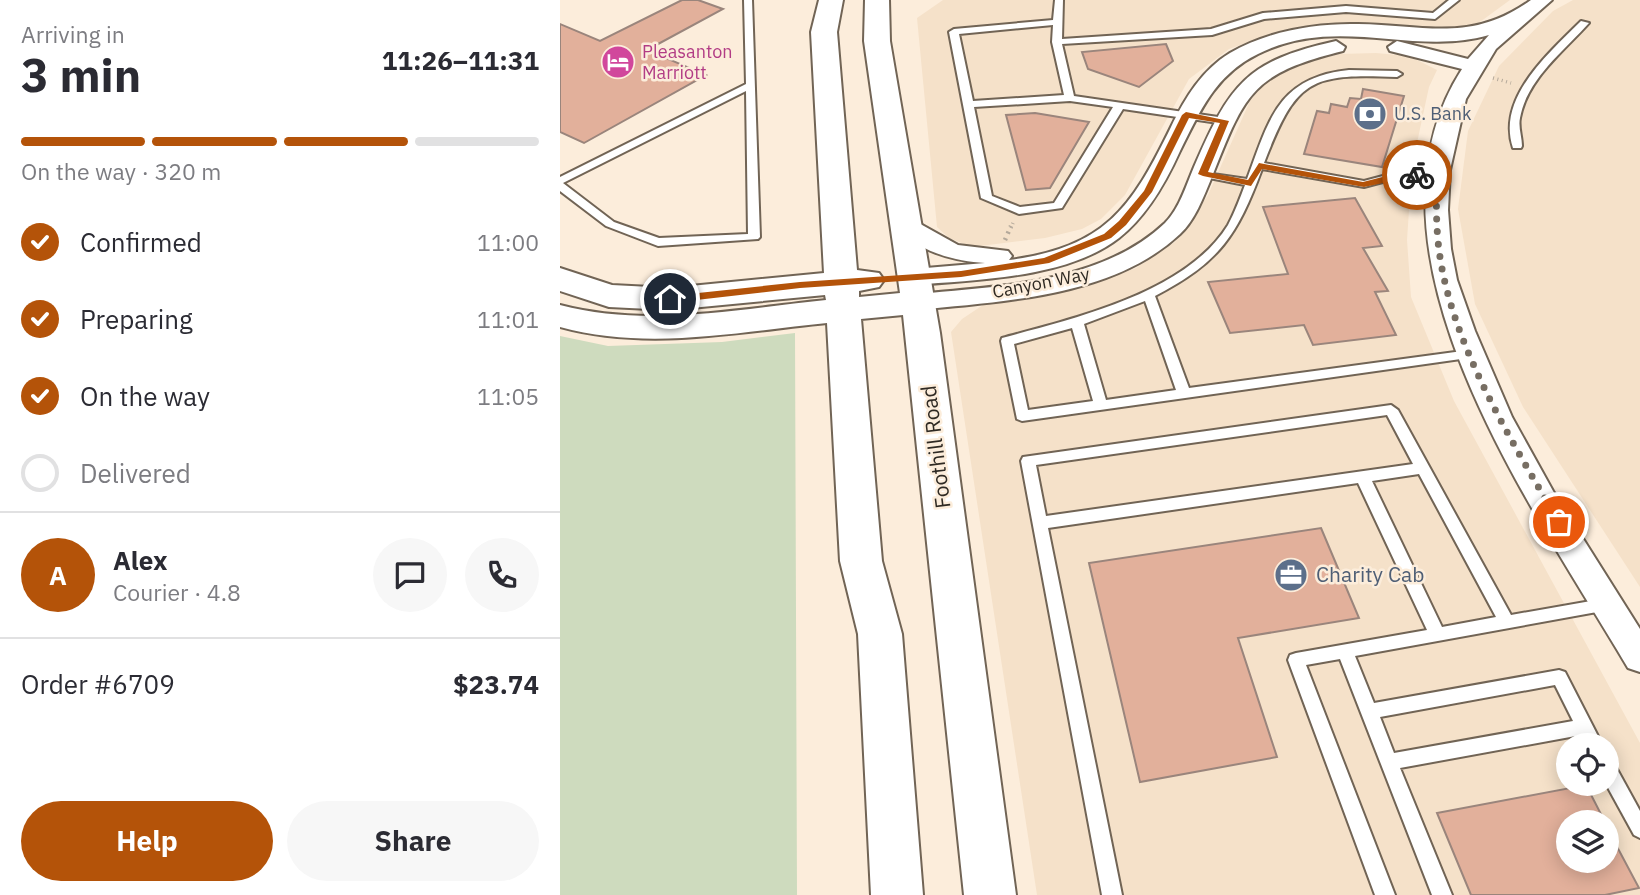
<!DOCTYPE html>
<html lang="en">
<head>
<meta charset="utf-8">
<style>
  :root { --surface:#fff; --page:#f7f7f7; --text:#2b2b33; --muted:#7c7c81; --line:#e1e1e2; --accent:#b45309 }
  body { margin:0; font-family:"IBM Plex Sans",sans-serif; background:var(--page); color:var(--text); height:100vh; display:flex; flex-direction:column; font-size:26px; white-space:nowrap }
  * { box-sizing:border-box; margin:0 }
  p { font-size:23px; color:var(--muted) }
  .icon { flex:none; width:38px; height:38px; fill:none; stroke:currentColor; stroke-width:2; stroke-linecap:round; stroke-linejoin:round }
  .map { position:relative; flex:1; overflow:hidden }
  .side { display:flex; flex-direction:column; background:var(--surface); width:560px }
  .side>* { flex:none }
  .fabs { position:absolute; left:996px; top:733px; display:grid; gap:14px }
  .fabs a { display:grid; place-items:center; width:63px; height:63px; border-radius:50%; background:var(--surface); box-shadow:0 4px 18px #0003; font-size:35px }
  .pin { position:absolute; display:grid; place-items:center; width:60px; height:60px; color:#fff; margin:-30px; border:4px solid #fff; border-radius:50%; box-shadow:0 2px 7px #0007 }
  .courier { position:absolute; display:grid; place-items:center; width:70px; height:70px; margin:-35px; border:5px solid #b45309; border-radius:50%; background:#fff; color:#222; box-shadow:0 2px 9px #0007 }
  .head em { font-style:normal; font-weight:700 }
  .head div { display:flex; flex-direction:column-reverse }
  .head { display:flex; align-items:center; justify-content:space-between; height:119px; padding:0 21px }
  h1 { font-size:46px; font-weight:700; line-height:52px }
  .bar { display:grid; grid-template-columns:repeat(4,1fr); gap:10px 7px; align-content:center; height:84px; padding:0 21px }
  .bar i { height:9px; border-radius:5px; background:var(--line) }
  .bar .current { background:var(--accent) }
  .bar p { grid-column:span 4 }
  .line { display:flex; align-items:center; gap:18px; padding:0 21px; border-top:2px solid var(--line) }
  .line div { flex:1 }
  .round { display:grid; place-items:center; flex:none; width:74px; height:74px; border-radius:37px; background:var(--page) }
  ol { padding:0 21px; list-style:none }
  li { display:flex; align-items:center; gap:21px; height:77px }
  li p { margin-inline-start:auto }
  li .icon { padding:7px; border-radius:50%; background:var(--accent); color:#fff; stroke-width:4 }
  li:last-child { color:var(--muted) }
  li i { width:38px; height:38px; border:4px solid var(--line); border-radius:50% }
  .primary-button { display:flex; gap:14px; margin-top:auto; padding:14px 21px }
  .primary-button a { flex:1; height:80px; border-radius:42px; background:var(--accent); color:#fff; font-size:28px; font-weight:700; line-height:80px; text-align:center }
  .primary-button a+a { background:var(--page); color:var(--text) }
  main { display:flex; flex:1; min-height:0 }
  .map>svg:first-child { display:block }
</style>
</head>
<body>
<main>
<section class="side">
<div class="head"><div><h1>3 min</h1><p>Arriving in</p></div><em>11:26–11:31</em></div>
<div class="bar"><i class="current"></i><i class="current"></i><i class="current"></i><i></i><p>On the way · 320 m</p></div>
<ol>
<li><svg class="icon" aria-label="check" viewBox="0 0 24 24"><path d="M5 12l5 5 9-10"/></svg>Confirmed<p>11:00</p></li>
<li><svg class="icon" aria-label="check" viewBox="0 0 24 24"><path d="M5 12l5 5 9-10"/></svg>Preparing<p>11:01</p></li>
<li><svg class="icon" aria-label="check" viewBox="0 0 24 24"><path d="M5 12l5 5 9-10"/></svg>On the way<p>11:05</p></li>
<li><i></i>Delivered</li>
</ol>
<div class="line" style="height:126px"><b class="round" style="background:var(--accent);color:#fff">A</b><div><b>Alex</b><p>Courier · 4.8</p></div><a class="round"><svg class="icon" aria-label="chat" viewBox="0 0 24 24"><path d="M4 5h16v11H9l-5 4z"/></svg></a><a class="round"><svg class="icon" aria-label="phone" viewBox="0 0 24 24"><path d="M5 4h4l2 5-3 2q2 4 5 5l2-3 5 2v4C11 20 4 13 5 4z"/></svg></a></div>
<div class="line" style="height:91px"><div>Order #6709</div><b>$23.74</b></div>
<div class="primary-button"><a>Help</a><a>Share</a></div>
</section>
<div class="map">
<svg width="1080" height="895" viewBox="0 0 1080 895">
  <rect width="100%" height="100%" fill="#fceddb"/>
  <g fill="#f5e1c9" fill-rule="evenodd">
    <path d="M383 0H950L909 30 750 27 714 33 669 49 629 79 565 195 541 219 522 229 485 238 412 247 389 238 377 227 357 18Z"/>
    <path d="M1013 0H1080V587L963 407 915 304 898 209 908 131 939 66 993 11Z"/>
    <path d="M816 53 849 56 877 70 869 87 852 166 847 240 851 297 894 401 1080 743V895H477L391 332 402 319 423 305 528 286 576 268 615 242 648 195 690 101 704 84 723 71 755 60 780 54ZM1008 746H1046V784H1008ZM1008 822H1046V861H1008Z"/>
  </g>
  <path fill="#cedbbe" d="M235 333 237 895H0V336L48 346 162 342Z"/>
  <g fill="#e2b09b" stroke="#9a857c" stroke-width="2">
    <path d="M122 0H138L163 9 87 50 146 75 24 143 0 132V24L40 41Z"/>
    <path d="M606 44 613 61 579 87 528 69 522 52Z"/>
    <path d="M803 89 844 96 822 167 744 154 757 111 769 113 771 104 787 107 790 98 801 99Z"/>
    <path d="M475 113 529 122 490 188 466 190 446 115Z"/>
    <path d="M795 198 822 246 803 248 828 291 815 292 836 335 753 345 744 325 670 333 648 282 728 274 703 207Z"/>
    <path d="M761 528 799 618 678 638 717 757 580 782 529 563Z"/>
    <path d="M1026 785 1045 822H1008V861H1046V826L1079 888 1045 895H911L877 813Z"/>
  </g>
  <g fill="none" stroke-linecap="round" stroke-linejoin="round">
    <defs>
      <g id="service">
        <path d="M184 0H192L200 237 198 239 98 246 46 226 0 191V177L186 84ZM186 91 188 234 99 238 54 222 3 183Z"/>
        <path d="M495 0H503L502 39 651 29 703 13 786 6 873 13 889 0H899L875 19 786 12 704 19 652 35 502 44 514 96 665 118 670 121 665 124 563 109 502 208 459 214 421 198 389 32 394 29 493 20ZM493 25 492 42 504 95 413 101 399 34ZM510 101 553 107 494 203 460 207 432 196 414 107Z"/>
        <path d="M1021 21 1029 23C1004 51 967 79 960 118 958 127 962 137 962 146L961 148H953C936 98 989 53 1021 21Z"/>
        <path d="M789 70 837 71 842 74 837 77C749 73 736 80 704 163L804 181 838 172H877L882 175 877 178H838L804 187 702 169C677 236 660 262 595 296L629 388 910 350 915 351 916 354 915 357 462 421 457 419 441 341 442 338C515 318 626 293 668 225 675 212 680 198 685 185L639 176V172L687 179C709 120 718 77 789 70ZM585 301 616 390 546 400 524 324ZM512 328 533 401 468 410 454 344Z"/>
        <path d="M831 405 838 410 951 615 1048 598 1054 599 1056 604 1054 609 1048 610 795 656 814 703 999 670 1005 672 1043 746H1026L1021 735 840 768 892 895H872L780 659 746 665 835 895H815L728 660 730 655 736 653 867 630 798 483 488 528 562 895H542L461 461 463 457ZM827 415 853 464 486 516 476 465ZM859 474 936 617 882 627 812 481ZM995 685 1013 721 834 753 820 717Z"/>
        <path d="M1046 758 1052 760 1080 811V838L1074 835 1046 784Z"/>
      </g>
      <g id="minor">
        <path d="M971 0H992L936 49 906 99 890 170 888 210 891 249 897 280 915 331 952 417 993 491 1080 629V672L1068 668C976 511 785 252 902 69L830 51 828 47 837 41 908 59 929 35C853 57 777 14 698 54 655 75 640 111 620 151 606 182 587 216 559 238 508 278 417 280 354 285L345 282 342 277 345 272 354 269 425 263C393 261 354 251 335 223L346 216 398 245 448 251 452 256 449 260C545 247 571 209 611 127 625 98 642 70 670 53 708 31 755 23 798 24 867 25 911 43 971 0Z"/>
        <path d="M776 41 785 47 783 51C690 74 685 94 651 179 643 198 635 220 620 234 553 297 444 301 358 310L349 308 346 302 349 296 358 294C439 286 542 283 605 223 619 209 626 186 634 167 670 84 686 61 776 41Z"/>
      </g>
      <path id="secondary" d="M259 0H283L277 32 297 270 319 273 324 280 319 287 299 291V297L340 293 304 41 305 0H329L330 41 380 333 456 895H404L343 315 301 319 322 561 342 634 363 895H311L298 634 280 561 267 323C178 332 87 351 0 327V305C87 328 178 309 266 300L265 295 110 310 49 307 0 291V268L52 285 110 288 264 273 251 32Z"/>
    </defs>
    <use href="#service" stroke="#716455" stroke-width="4"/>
    <use href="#minor" stroke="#716455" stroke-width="4"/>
    <use href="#secondary" stroke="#716455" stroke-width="4"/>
    <g stroke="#b4a99b" stroke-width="3.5" stroke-dasharray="1 3.5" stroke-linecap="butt">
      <path d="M933 78 951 83"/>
      <path d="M451 228 453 223"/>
    </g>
    <path stroke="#b4a99b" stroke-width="4.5" stroke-dasharray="2 5" stroke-linecap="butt" d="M445 240 451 226"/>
    <use href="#service" fill="#fff" fill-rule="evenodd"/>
    <use href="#minor" fill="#fff" fill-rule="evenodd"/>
    <use href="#secondary" fill="#fff" fill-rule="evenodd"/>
  </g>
  <path fill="#b45309" d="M626 112 669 121 648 172 688 180 699 163 803 182 838 173 861 175 804 187 702 169 691 186 643 176 638 174 660 123 629 118 592 192 566 225 551 238 489 263 401 277 240 288 110 303 105 299 110 296 240 282 401 271 484 258 544 234 559 221 584 191 622 115Z"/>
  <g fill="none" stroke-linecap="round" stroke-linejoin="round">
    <path stroke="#776e63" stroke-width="7" stroke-dasharray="0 12.6" d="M857 175 877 176C876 200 876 226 879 250 891 344 952 442 999 522"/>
  </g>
  <defs>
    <symbol id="hotel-disc" viewBox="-11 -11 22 22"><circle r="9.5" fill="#d1479c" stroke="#fceddb"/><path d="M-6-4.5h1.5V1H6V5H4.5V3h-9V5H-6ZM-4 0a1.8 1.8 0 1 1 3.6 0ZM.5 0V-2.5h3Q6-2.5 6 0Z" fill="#fff"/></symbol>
    <symbol id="bank-disc" viewBox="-11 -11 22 22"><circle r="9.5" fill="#5c6f8a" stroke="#fceddb"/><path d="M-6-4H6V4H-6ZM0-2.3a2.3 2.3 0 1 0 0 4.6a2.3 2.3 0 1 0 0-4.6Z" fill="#fff"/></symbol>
    <symbol id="office-disc" viewBox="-11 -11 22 22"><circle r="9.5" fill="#5c6f8a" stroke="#fceddb"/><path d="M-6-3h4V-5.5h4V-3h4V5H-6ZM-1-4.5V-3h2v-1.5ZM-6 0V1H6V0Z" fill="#fff"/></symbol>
  </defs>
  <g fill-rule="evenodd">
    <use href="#hotel-disc" x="39" y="43" width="38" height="38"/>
    <use href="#bank-disc" x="791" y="95" width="38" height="38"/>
    <use href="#office-disc" x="712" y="556" width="38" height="38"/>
  </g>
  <g text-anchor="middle" stroke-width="5" stroke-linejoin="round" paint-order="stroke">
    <g font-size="18" fill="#b23c85" stroke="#fceddb" text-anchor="start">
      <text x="82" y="58">Pleasanton<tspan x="82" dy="21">Marriott</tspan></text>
    </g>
    <g font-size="18" fill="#4e5e75" stroke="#fceddb" text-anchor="start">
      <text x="834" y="120">U.S. Bank</text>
    </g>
    <g font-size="18" fill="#2f2a23" stroke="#fceddb">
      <text transform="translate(481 283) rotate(-11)" y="6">Canyon Way</text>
    </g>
    <g font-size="21" fill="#2f2a23" stroke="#fceddb">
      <text transform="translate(376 447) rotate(-97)" y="7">Foothill Road</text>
    </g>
    <g font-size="21" fill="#4e5e75" stroke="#fceddb" text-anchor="start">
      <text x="756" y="582">Charity Cab</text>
    </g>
  </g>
</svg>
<div class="fabs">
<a><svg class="icon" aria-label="locate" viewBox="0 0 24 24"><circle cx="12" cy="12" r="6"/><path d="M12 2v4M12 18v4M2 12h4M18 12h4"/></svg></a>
<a><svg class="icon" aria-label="layers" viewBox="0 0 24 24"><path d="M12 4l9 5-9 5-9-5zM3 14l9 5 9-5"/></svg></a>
</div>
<div class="pin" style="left:999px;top:522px;background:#ea580c"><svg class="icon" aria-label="bag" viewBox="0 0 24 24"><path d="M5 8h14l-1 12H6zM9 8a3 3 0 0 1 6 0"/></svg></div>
<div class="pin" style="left:110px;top:299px;background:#1f2937"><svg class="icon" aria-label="home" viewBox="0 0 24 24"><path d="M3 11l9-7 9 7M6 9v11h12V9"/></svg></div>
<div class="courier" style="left:857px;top:175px"><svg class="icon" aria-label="bike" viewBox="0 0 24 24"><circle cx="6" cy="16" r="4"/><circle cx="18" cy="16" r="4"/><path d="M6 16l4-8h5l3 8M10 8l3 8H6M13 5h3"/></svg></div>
</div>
</main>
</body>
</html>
